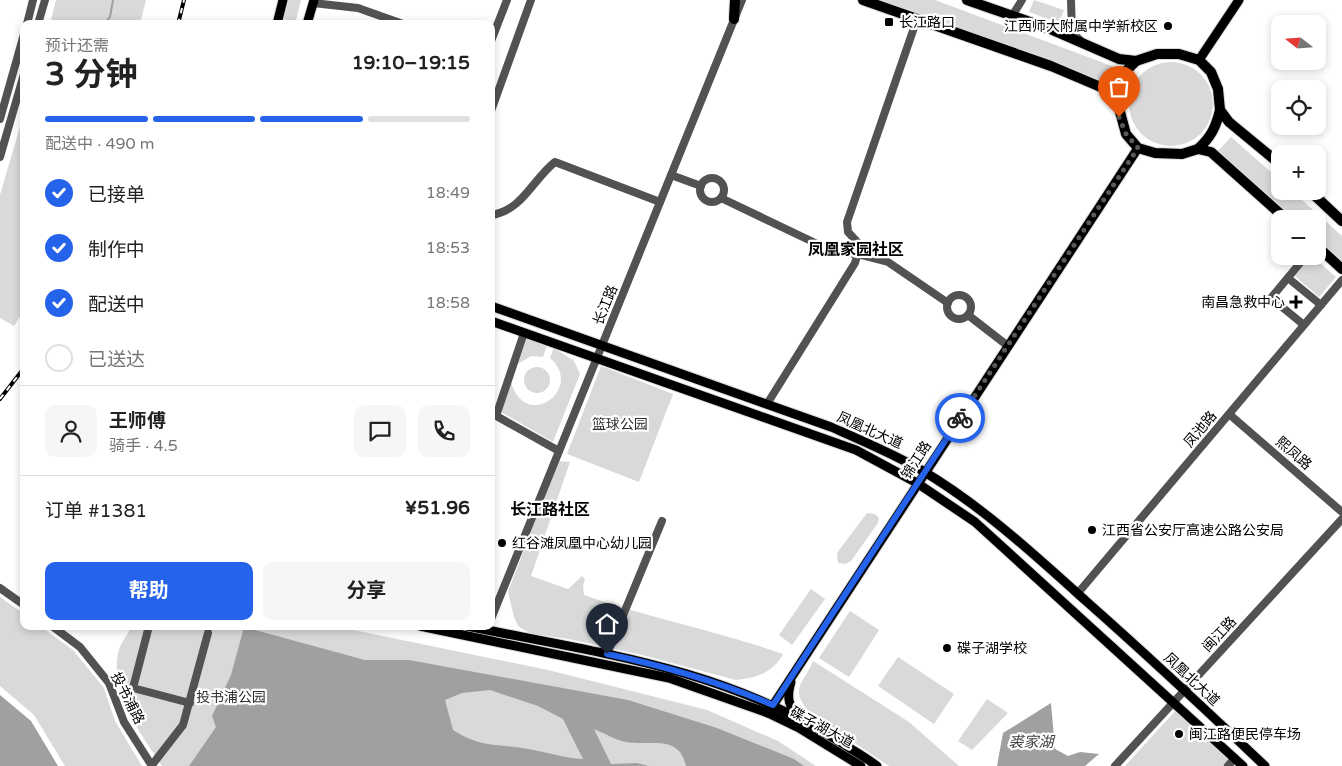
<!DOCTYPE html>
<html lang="zh">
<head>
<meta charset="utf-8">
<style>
  :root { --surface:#fff; --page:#f6f6f6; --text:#222; --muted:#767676; --line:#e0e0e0; --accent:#2563eb }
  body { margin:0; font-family:"Varela Round","Noto Sans SC",sans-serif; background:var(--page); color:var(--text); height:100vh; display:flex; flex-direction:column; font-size:19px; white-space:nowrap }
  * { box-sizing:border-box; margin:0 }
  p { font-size:16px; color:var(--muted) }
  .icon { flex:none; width:28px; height:28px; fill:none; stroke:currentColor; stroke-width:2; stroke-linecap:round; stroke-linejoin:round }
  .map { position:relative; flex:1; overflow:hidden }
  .details { position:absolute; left:20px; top:20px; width:475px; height:610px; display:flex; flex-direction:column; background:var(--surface); border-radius:10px; box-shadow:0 2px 8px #0003 }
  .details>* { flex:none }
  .needle { width:32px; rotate:287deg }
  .fabs { position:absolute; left:1271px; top:15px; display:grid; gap:10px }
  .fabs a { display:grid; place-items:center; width:55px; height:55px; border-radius:10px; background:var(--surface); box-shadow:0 2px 8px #0003; font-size:25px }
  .pin { position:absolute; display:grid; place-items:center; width:42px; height:42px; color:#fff; margin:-51px -21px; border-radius:50% 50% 50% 0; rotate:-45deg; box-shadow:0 0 5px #0007 }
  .pin .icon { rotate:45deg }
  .courier { position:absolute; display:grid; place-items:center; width:50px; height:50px; margin:-25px; border:4px solid #2563eb; border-radius:50%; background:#fff; color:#222; box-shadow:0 1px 6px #0007 }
  .summary em { font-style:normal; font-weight:700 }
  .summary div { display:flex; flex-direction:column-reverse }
  .summary { display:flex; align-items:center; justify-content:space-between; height:85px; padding:0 25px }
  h1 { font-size:32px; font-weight:700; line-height:38px }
  .bar { display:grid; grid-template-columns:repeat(4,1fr); gap:8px 5px; align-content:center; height:60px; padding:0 25px }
  .bar i { height:6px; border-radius:4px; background:var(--line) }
  .bar .current { background:var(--accent) }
  .bar p { grid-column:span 4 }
  .line { display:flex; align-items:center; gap:12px; padding:0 25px; border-top:1px solid var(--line) }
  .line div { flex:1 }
  .round { display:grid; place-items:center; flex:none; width:52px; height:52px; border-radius:10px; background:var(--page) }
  ol { padding:0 25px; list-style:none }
  li { display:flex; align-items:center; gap:15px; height:55px }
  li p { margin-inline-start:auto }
  li .icon { padding:5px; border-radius:50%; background:var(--accent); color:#fff; stroke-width:4 }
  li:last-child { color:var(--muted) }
  li i { width:28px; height:28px; border:2px solid var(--line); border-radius:50% }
  .action { display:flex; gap:10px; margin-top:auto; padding:10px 25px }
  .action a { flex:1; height:58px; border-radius:10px; background:var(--accent); color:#fff; font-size:20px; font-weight:700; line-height:58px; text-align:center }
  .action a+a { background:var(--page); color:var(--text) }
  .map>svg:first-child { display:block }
</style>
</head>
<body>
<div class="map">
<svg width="1342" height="766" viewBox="0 0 1342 766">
  <rect width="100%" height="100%" fill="#fff"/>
  <g fill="#d9d9d9">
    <path d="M56 0H146L140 24H50Z"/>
    <path d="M288 0H301L295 24H282Z"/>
    <path d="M877 0H935L1112 66 1114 74 1109 83Z"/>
    <path d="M1034 0 1064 10 1059 23 1029 12Z"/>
    <circle cx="1171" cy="104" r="42"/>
    <path d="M24 113V310L14 326 0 318V195Z"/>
    <path d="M1231 137 1280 180V191H1292L1342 236V261L1318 239V219H1295L1218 151Z"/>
    <path d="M1312 256 1336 277 1319 297 1295 276Z"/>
    <path d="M527 338 547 345 543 357 531 356 518 364Z"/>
    <path d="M554 348 574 361 580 374 553 442 501 412 511 382C526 433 585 388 550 358Z"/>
    <path d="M601 366 673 394 639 482 567 454Z"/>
    <circle cx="537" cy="380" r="13"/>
    <path d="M558 461 570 462 531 576 568 589 582 576 585 579 583 586 584 595C649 618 718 631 783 654 773 673 756 678 736 680L642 655 569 639 531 634 518 626 514 617 508 592Z"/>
    <path d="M867 513 875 514 879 518 878 523 851 561 845 564 838 563 837 553Z"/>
    <path d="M811 589 825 599 792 645 779 635Z"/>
    <path d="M0 597 24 614V626H40L73 650 104 688 115 721 142 766H65L34 715 0 686Z"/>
    <path d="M850 611 879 630 849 677 819 658Z"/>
    <path d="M132 626H334L548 670 707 710 778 741 816 766H162C141 733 110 695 118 653 120 644 128 634 132 626Z"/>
    <path d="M898 657 954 694 934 724 878 686Z"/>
    <path d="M813 661 909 722 959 766H889L810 713C788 688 804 684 813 661Z"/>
    <path d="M987 699 1008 713 972 750 958 741Z"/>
    <path d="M1177 709 1230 759 1224 766H1125Z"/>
  </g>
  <g fill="#a0a0a0" fill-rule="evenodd">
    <path d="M244 627 365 660H409L628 700 717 728 794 759 804 766H686C679 734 652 746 626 742 615 740 604 733 594 729L611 764 637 763 649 766H189L216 727 212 716 231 675ZM490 690 538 706 563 719 583 759C565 758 546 752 528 749 497 743 483 749 453 730L445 700 462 693Z"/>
    <path d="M0 695 31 721 58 766H0Z"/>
    <path d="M1051 703 1055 749 1068 756 1080 752 1099 754 1085 766H997L1003 733Z"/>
  </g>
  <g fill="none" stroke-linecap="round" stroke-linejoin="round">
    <path stroke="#a0a0a0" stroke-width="2" d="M104 24 110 17 113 0"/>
    <defs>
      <g id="major">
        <path d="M277 24 283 0"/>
        <path d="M307 24 314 0"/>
        <path d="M1199 60 1239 0"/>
        <path d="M491 306 831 427C863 441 894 454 923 471 983 507 1035 555 1086 601 1147 655 1206 710 1265 766"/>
        <path d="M491 321 856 450 917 483 975 522 1243 766"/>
        <path d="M420 626 669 678 768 713 799 728 861 766"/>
        <path d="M467 626C598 653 719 667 835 739 849 748 864 756 877 766"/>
        <path d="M791 682C787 695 787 707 799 715"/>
        <path d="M768 713 1138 148"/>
      </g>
      <g id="highway">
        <path d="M863 0 1051 66 1103 88 1116 97 1126 134 1138 148 1155 153 1182 154 1198 149 1211 152 1286 219"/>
        <path d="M967 0 1050 29 1119 59 1136 61 1157 54H1179L1199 60 1211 72 1218 89 1220 110 1229 122 1280 164"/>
        <path d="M734 19 735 0"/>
        <path d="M1116 97 1125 72 1136 61"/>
        <path d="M1198 149C1211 137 1216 127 1220 110"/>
        <path d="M1310 191 1342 221"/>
        <path d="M1318 247 1342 269"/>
      </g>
    </defs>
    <use href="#major" stroke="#dbdbdb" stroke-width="11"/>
    <use href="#highway" stroke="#dbdbdb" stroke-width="12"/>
    <g stroke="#525252" stroke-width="8">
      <path d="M1071 0 1072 32 1081 41"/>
      <path d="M313 3 358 8 403 24"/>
      <path d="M1012 16 1022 0"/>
      <path d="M27 24 33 0"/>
      <path d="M38 24 45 0"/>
      <path d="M491 41 507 0"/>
      <path d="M491 111 531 0"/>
      <path d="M0 119 24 34"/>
      <path d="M0 157 24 74"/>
      <path d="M671 175 701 186"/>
      <circle cx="712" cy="190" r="12"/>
      <path d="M721 198 832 251 857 254 888 262 948 303"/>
      <path d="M491 215C522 211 533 179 555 162L660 202"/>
      <path d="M1288 278 1321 305"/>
      <circle cx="959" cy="307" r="12"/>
      <path d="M968 315 1008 346"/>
      <path d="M1304 325 1271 298 1306 256"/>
      <path d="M767 404 855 263 860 245 848 232 847 222 917 19"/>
      <path d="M491 413 559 451"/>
      <path d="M1229 414 1342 512"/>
      <path d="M496 416 524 333"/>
      <path d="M0 588 24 605"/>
      <path d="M1078 593 1342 280"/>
      <path d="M491 619 742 0"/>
      <path d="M52 626 80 647 109 683 124 722 152 766"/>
      <path d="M149 626 133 688 190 703"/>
      <path d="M607 654 662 521"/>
      <path d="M152 765 183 725 208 633"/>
      <path d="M1115 766 1342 519"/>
      <path d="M1228 766 1235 758"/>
    </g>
    <use href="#major" stroke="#000" stroke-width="9"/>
    <use href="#highway" stroke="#000" stroke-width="10"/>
    <defs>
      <g id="rail">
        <path d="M178 24 184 0"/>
        <path d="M0 399 24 368"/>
      </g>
    </defs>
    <use href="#rail" stroke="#000" stroke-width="4"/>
    <use href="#rail" stroke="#fff" stroke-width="2" stroke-dasharray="5.5" stroke-linecap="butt"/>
  </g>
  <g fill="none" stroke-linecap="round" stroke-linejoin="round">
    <path stroke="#595959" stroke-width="5" stroke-dasharray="0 9" d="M960 418 1138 148 1126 134 1119 117"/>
    <path stroke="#2563eb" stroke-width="6" d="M607 654C665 666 719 682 773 705L960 418"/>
  </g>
  <g fill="#000" stroke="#fff" stroke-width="2">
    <rect x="884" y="17" width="10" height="10" rx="2.5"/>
    <circle cx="1168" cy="26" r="5"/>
    <path d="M1293.5 294.5h5v5h5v5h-5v5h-5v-5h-5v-5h5z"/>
    <circle cx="1092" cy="530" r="5"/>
    <circle cx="502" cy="543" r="5"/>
    <circle cx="947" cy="648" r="5"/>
    <circle cx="1179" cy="734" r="5"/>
  </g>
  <g text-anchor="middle" stroke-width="4.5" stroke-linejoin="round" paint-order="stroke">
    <g font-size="14" fill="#000" stroke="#fff" text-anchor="start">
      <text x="899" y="27">长江路口</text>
      <text x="1158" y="31" text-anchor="end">江西师大附属中学新校区</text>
      <text x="1285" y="307" text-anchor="end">南昌急救中心</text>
      <text x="1102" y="535">江西省公安厅高速公路公安局</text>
      <text x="512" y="548">红谷滩凤凰中心幼儿园</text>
      <text x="957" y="653">碟子湖学校</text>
      <text x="1189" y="739">闽江路便民停车场</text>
    </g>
    <g font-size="14" fill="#000" stroke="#fff">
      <text transform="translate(605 305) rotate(-68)" y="5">长江路</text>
      <text transform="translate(1200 429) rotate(-50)" y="5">凤池路</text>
      <text transform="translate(870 430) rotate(24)" y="5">凤凰北大道</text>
      <text transform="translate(1294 453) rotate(41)" y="5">熙凤路</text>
      <text transform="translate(916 460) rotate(-57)" y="5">锦江路</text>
      <text transform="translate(1219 634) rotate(-47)" y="5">闽江路</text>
      <text transform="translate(1192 679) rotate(43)" y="5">凤凰北大道</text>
      <text transform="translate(128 698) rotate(63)" y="5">投书浦路</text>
      <text transform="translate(822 727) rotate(29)" y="5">碟子湖大道</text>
    </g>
    <g font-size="14" fill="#303030" stroke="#fff">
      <text x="620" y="429">篮球公园</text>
      <text x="231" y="702">投书浦公园</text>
    </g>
    <g font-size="15" font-style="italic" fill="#414141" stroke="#fff">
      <text x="1031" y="747">裘家湖</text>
    </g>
    <g font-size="16" font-weight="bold" fill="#000" stroke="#fff">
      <text x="856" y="255">凤凰家园社区</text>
      <text x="550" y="515">长江路社区</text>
    </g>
  </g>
</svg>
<div class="fabs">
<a><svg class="needle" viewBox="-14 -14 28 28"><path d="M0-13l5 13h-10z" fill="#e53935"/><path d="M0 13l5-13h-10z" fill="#767676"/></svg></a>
<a><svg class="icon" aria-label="locate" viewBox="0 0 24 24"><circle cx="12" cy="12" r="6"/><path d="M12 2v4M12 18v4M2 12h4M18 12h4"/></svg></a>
<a>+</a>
<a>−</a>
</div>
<div class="pin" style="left:1119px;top:117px;background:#ea580c"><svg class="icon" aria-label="bag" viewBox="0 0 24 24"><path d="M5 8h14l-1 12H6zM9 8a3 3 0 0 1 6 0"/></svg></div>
<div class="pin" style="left:607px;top:654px;background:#1f2937"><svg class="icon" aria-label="home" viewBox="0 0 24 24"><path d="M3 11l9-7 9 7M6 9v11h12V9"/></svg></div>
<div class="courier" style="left:960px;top:418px"><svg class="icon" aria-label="bike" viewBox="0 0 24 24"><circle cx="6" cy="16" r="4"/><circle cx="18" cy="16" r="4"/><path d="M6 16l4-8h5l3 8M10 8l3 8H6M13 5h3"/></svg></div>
<section class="details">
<div class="summary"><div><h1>3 分钟</h1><p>预计还需</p></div><em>19:10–19:15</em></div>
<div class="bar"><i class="current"></i><i class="current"></i><i class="current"></i><i></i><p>配送中 · 490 m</p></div>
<ol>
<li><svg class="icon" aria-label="check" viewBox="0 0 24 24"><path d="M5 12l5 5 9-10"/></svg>已接单<p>18:49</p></li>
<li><svg class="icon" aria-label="check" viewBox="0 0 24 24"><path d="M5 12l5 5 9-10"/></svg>制作中<p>18:53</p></li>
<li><svg class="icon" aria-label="check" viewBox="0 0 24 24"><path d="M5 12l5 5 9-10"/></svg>配送中<p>18:58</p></li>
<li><i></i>已送达</li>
</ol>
<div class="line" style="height:90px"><a class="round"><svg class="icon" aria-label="person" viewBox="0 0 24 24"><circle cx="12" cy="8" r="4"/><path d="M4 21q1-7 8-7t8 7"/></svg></a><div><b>王师傅</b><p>骑手 · 4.5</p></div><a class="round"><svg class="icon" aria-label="chat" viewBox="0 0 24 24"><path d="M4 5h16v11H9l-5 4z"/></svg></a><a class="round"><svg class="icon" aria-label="phone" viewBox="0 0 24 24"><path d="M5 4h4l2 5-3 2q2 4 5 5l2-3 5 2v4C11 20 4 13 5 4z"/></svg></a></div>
<div class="line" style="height:65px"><div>订单 #1381</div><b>¥51.96</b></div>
<div class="action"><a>帮助</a><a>分享</a></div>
</section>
</div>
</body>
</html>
